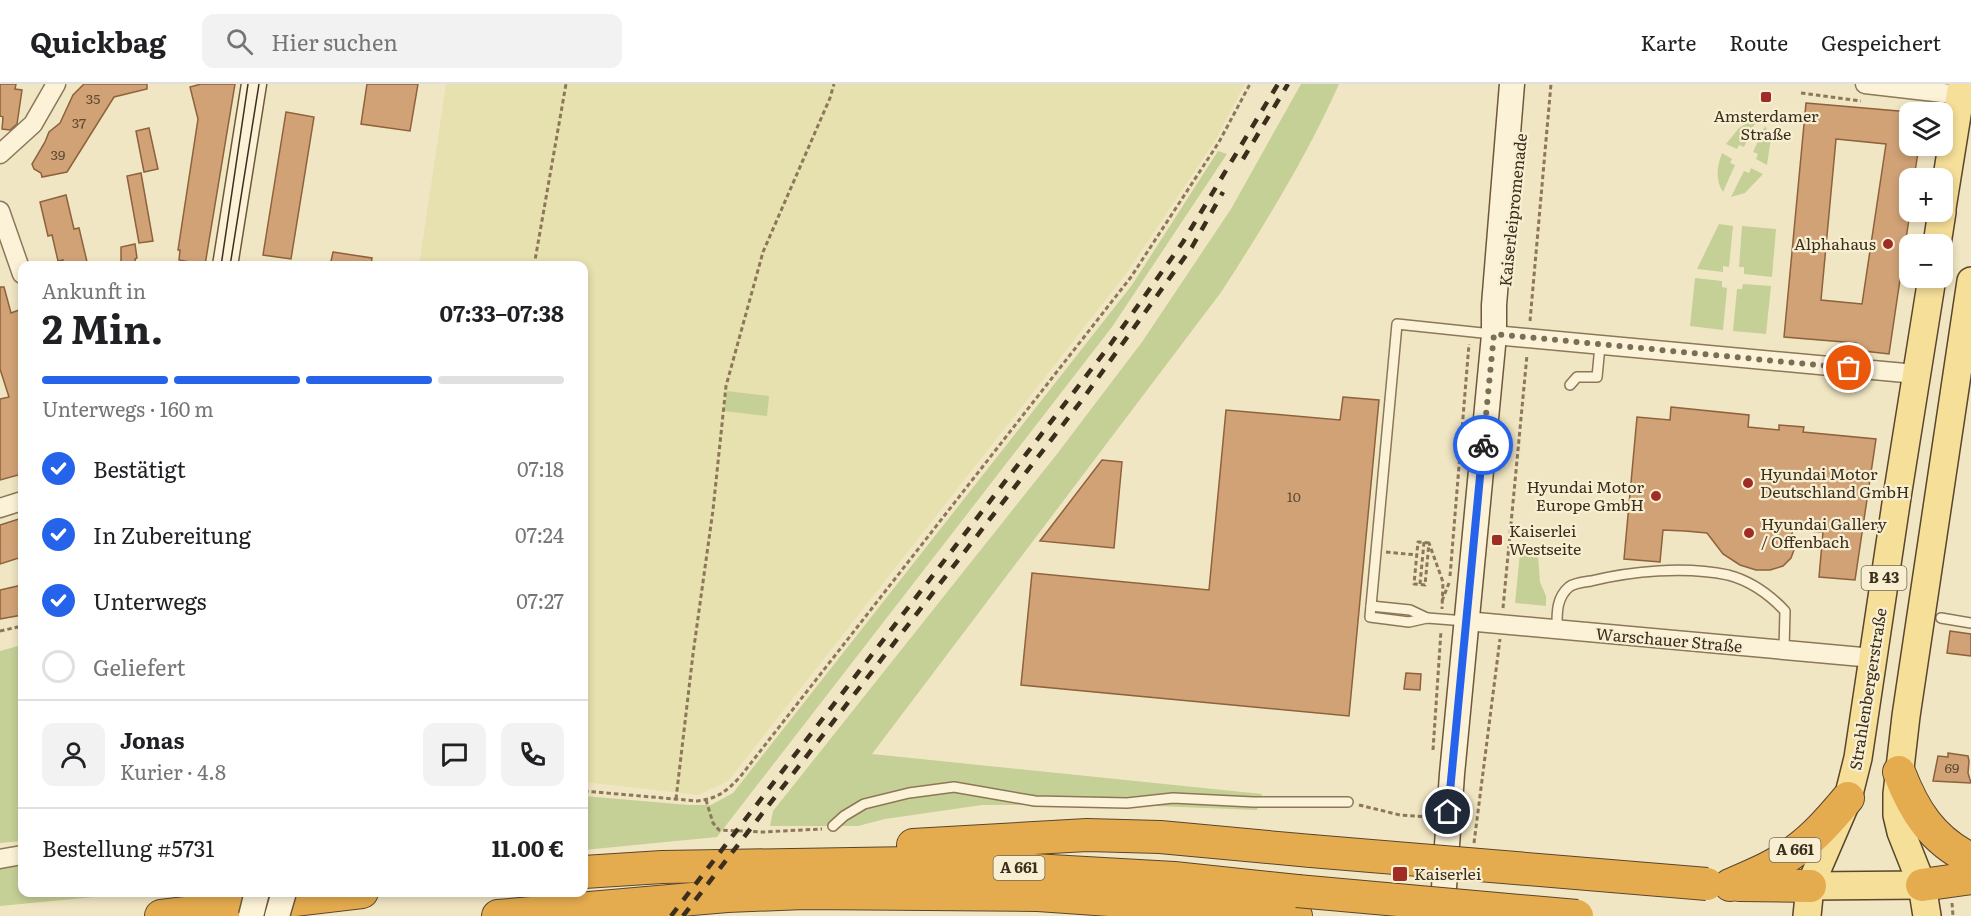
<!DOCTYPE html>
<html lang="de">
<head>
<meta charset="utf-8">
<style>
  :root { --surface:#fff; --page:#f2f2f2; --text:#202124; --muted:#757577; --line:#e0e0e0; --accent:#2563eb }
  body { margin:0; font-family:Literata,serif; background:var(--page); color:var(--text); height:100vh; display:flex; flex-direction:column; font-size:22px; white-space:nowrap }
  * { box-sizing:border-box; margin:0 }
  p { font-size:20px; color:var(--muted) }
  .icon { flex:none; width:33px; height:33px; fill:none; stroke:currentColor; stroke-width:2; stroke-linecap:round; stroke-linejoin:round }
  .map { position:relative; flex:1; overflow:hidden }
  .sheet { position:absolute; left:18px; top:177px; width:570px; height:636px; display:flex; flex-direction:column; background:var(--surface); border-radius:12px; box-shadow:0 3px 9px #0003 }
  .sheet>* { flex:none }
  .controls { position:absolute; left:1899px; top:18px; display:grid; gap:12px }
  .controls a { display:grid; place-items:center; width:54px; height:54px; border-radius:12px; background:var(--surface); box-shadow:0 3px 9px #0003; font-size:30px }
  .pin { position:absolute; display:grid; place-items:center; width:51px; height:51px; color:#fff; margin:-26px; border:3px solid #fff; border-radius:50%; box-shadow:0 2px 6px #0007 }
  .courier { position:absolute; display:grid; place-items:center; width:60px; height:60px; margin:-30px; border:4px solid #2563eb; border-radius:50%; background:#fff; color:#222; box-shadow:0 2px 8px #0007 }
  .head em { font-style:normal; font-weight:700 }
  .head div { display:flex; flex-direction:column-reverse }
  .head { display:flex; align-items:center; justify-content:space-between; height:102px; padding:0 24px }
  h1 { font-size:39px; font-weight:700; line-height:45px }
  .bar { display:grid; grid-template-columns:repeat(4,1fr); gap:9px 6px; align-content:center; height:72px; padding:0 24px }
  .bar i { height:8px; border-radius:4px; background:var(--line) }
  .bar .selected { background:var(--accent) }
  .bar p { grid-column:span 4 }
  .line { display:flex; align-items:center; gap:15px; padding:0 24px; border-top:2px solid var(--line) }
  .line div { flex:1 }
  .round { display:grid; place-items:center; flex:none; width:63px; height:63px; border-radius:12px; background:var(--page) }
  ol { padding:0 24px; list-style:none }
  li { display:flex; align-items:center; gap:18px; height:66px }
  li p { margin-inline-start:auto }
  li .icon { padding:6px; border-radius:50%; background:var(--accent); color:#fff; stroke-width:4 }
  li:last-child { color:var(--muted) }
  li i { width:33px; height:33px; border:3px solid var(--line); border-radius:50% }
  header { display:flex; align-items:center; gap:36px; box-sizing:border-box; height:84px; padding:0 30px; background:var(--surface); border-bottom:2px solid var(--line) }
  header strong { font-size:28px }
  nav { display:flex; gap:33px; margin-inline-start:auto; font-size:21px }
  .search { width:420px; height:54px; background:var(--page); display:flex; align-items:center; gap:15px; box-sizing:border-box; padding:0 21px; border-radius:12px; color:var(--muted); font-size:22px }
  .map>svg:first-child { display:block }
</style>
</head>
<body>
<header>
<strong>Quickbag</strong>
<div class="search"><svg class="icon" aria-label="search" viewBox="0 0 24 24"><circle cx="10" cy="10" r="6"/><path d="M15 15l6 6"/></svg>Hier suchen</div>
<nav><a>Karte</a><a>Route</a><a>Gespeichert</a></nav>
</header>
<div class="map">
<svg width="1971" height="832" viewBox="0 0 1971 832">
  <rect width="100%" height="100%" fill="#f1e6c3"/>
  <path fill="#e7e1b0" d="M446 0H1245L1215 57 1126 190 728 697 698 711 584 698V182H419Z"/>
  <g fill="#c5d096">
    <path d="M1301 0H1339C1307 72 1265 140 1222 207L872 670 1262 710 1257 726 1130 721H982L885 735 858 742H770L773 727 1057 370 1142 258 1231 125Z"/>
    <path d="M1750 37H1756L1744 63 1739 61 1737 65 1726 60 1739 44Z"/>
    <path d="M1765 42 1771 54 1767 81 1756 75 1758 70 1753 68Z"/>
    <path d="M1218 67 1227 70 1112 243 717 753 584 766V712L689 721H711L733 709 1132 201Z"/>
    <path d="M1722 69 1732 75 1730 79 1735 81 1723 108C1715 96 1717 82 1722 69Z"/>
    <path d="M1751 84 1763 90 1745 109 1731 113 1744 87 1749 89Z"/>
    <path d="M1719 140 1733 142 1729 183 1723 182V188L1697 185Z"/>
    <path d="M1742 142 1776 145 1772 193 1744 190V183H1739Z"/>
    <path d="M1695 194 1722 197V203L1727 204 1723 246 1690 242Z"/>
    <path d="M1743 200 1771 202 1766 250 1733 247 1737 205H1742Z"/>
    <path d="M727 307 769 312 767 332 724 327Z"/>
    <path d="M1520 469 1538 471 1540 498 1546 512V522L1515 519Z"/>
    <path d="M22 561V757L0 759V567Z"/>
    <path d="M22 781V808L136 809 0 822V784Z"/>
  </g>
  <g fill="#d1a276" stroke="#8d623d" stroke-width="1.5" fill-rule="evenodd">
    <path d="M0 0H16L15 5 22 6 17 40 10 46 2 45 3 33 0 32Z"/>
    <path d="M84 0H147V5L114 13 67 88 42 93 41 89 34 85 32 80 45 58 49 48 60 39 73 11Z"/>
    <path d="M201 0H235L205 181 179 176 180 166H178L198 35 190 3Z"/>
    <path d="M367 0H418L410 47 361 40Z"/>
    <path d="M1806 19 1910 28V62H1919L1914 94H1910V128L1889 270 1855 266 1856 259 1784 253ZM1836 55 1886 60 1862 220 1821 216Z"/>
    <path d="M286 28 314 33 291 175 263 171Z"/>
    <path d="M149 44 158 85 144 88 136 47Z"/>
    <path d="M141 89 153 157 139 159 127 92Z"/>
    <path d="M66 111 74 145 79 144 88 182H64L63 176 58 177 52 151 48 152 40 118Z"/>
    <path d="M135 160 137 174 135 175 136 182H121V163Z"/>
    <path d="M333 168 372 174 371 182H330Z"/>
    <path d="M0 203H4L11 229 19 226 22 238V390L0 396V315L9 313 0 285Z"/>
    <path d="M1343 313 1379 316 1349 632 1021 601 1032 489 1209 506 1226 326 1340 336Z"/>
    <path d="M1671 323 1749 331 1748 343 1779 346V341L1804 343 1803 348 1876 355 1855 496 1819 493 1823 448 1792 446 1794 466 1791 474 1783 482 1770 486H1756L1740 481 1723 470 1707 449 1685 447 1663 446 1660 478 1624 475 1637 333 1670 336Z"/>
    <path d="M1102 376 1122 378 1114 464 1040 457Z"/>
    <path d="M22 434V473L0 480V441Z"/>
    <path d="M22 501V531L0 535V506Z"/>
    <path d="M1950 547 1971 550V572L1947 569Z"/>
    <path d="M1406 589 1421 590 1420 606 1404 605Z"/>
    <path d="M1948 669 1968 672 1969 677 1968 689 1971 699 1933 697 1938 672 1948 673Z"/>
  </g>
  <g fill="none" stroke-linecap="round" stroke-linejoin="round">
    <defs>
      <g id="service">
        <path d="M1570 301 1577 293H1597L1600 262"/>
        <path d="M1371 522 1410 526 1427 534"/>
        <path d="M1941 534 1971 539"/>
        <path d="M1466 537 1427 534 1409 538 1370 533 1397 240 1492 250"/>
        <path d="M1557 545C1557 530 1556 514 1569 503 1574 499 1584 498 1591 497 1632 487 1685 482 1728 491 1751 497 1769 510 1785 527L1784 566"/>
        <path d="M833 742 844 732 864 720 909 709 954 703 1035 717 1127 719 1173 714 1253 718H1348"/>
      </g>
      <g id="minor">
        <path d="M1865 0 1969 12"/>
        <path d="M0 70 33 40 56 0"/>
        <path d="M0 127 22 190"/>
        <path d="M1494 251 1916 290"/>
        <path d="M0 424 22 417"/>
        <path d="M1466 537 1873 574"/>
        <path d="M0 775 22 771"/>
      </g>
      <g id="secondary">
        <path d="M225 182 254 0"/>
        <path d="M1442 832 1452 690 1494 251V221L1512 0"/>
      </g>
      <g id="primary">
        <path d="M1942 124 1962 0"/>
        <path d="M1937 160 1942 128"/>
        <path d="M1810 802 1922 801"/>
        <path d="M1807 832 1810 802 1848 714 1858 674 1897 413 1932 194"/>
        <path d="M1927 832 1922 801 1901 748 1897 731V710L1906 632 1971 197"/>
      </g>
      <g id="motorway">
        <path d="M1899 688C1914 727 1932 756 1971 775"/>
        <path d="M913 761 1087 751 1160 753 1311 767"/>
        <path d="M584 788 662 783 912 779 1174 794 1297 807"/>
        <path d="M1730 801C1747 793 1765 787 1780 777 1808 761 1828 738 1848 714"/>
        <path d="M1739 801 1810 802"/>
        <path d="M1922 801 1971 794"/>
        <path d="M161 832 362 808"/>
        <path d="M498 832 727 812 804 809 1038 811 1195 822 1296 832"/>
      </g>
    </defs>
    <use href="#service" stroke="#8c7758" stroke-width="12"/>
    <use href="#minor" stroke="#8c7758" stroke-width="21"/>
    <use href="#secondary" stroke="#6e583b" stroke-width="27"/>
    <use href="#primary" stroke="#5a452d" stroke-width="30"/>
    <use href="#motorway" stroke="#5a452d" stroke-width="34"/>
    <g stroke="#8c7758" stroke-width="3" stroke-dasharray="4.5 3" stroke-linecap="butt">
      <path d="M1801 9 1861 17"/>
      <path d="M534 182 566 0"/>
      <path d="M1530 237 1551 0"/>
      <path d="M1429 459 1418 458 1414 500 1425 501 1429 459 1443 498 1442 525"/>
      <path d="M1386 468 1417 471"/>
      <path d="M1450 492 1469 260"/>
      <path d="M1420 500 1424 458"/>
      <path d="M1442 517 1449 499"/>
      <path d="M1503 524 1527 271"/>
      <path d="M0 547 22 542"/>
      <path d="M1433 666 1441 547"/>
      <path d="M584 707 697 717C717 715 727 707 740 693L1131 193 1219 58 1250 0"/>
      <path d="M676 715 693 570 713 426 726 302 763 168 830 14 834 0"/>
      <path d="M706 716 713 739 719 746 763 748 822 745"/>
      <path d="M1359 721 1400 731 1428 733"/>
      <path d="M1474 759 1500 555"/>
      <path d="M1952 819 1953 832"/>
    </g>
    <use href="#service" stroke="#fbf2d7" stroke-width="9"/>
    <use href="#minor" stroke="#fbf2d7" stroke-width="18"/>
    <use href="#secondary" stroke="#fbf2d7" stroke-width="24"/>
    <use href="#primary" stroke="#f6df99" stroke-width="27"/>
    <use href="#motorway" stroke="#e5ac4f" stroke-width="32"/>
    <g stroke="#3b2e1d" stroke-width="1.5">
      <path d="M221 182 248 0"/>
      <path d="M230 182 259 0"/>
      <path d="M260 832 268 808"/>
    </g>
    <g stroke="#3b2e1d" stroke-width="4.5" stroke-dasharray="10 10" stroke-linecap="butt">
      <path d="M1243 75 1288 0"/>
      <path d="M671 832 1110 261 1183 158 1278 0"/>
      <path d="M683 832 1082 316 1192 163 1223 108"/>
    </g>
    <defs>
      <g id="secondary-bridge">
        <path d="M251 832 257 808"/>
        <path d="M277 832 284 808"/>
      </g>
      <g id="motorway-bridge">
        <path d="M1311 767 1707 800"/>
        <path d="M1297 807 1577 832"/>
      </g>
    </defs>
    <use href="#secondary-bridge" stroke="#6e583b" stroke-width="27" stroke-linecap="butt"/>
    <use href="#motorway-bridge" stroke="#5a452d" stroke-width="34" stroke-linecap="butt"/>
    <use href="#secondary-bridge" stroke="#fbf2d7" stroke-width="24"/>
    <use href="#motorway-bridge" stroke="#e5ac4f" stroke-width="32"/>
  </g>
  <g fill="none" stroke-linecap="round" stroke-linejoin="round">
    <path stroke="#7b6e57" stroke-width="6" stroke-dasharray="0 10.8" d="M1483 361 1494 250 1849 284"/>
    <path stroke="#2563eb" stroke-width="8" d="M1448 728 1483 361"/>
  </g>
  <g fill="#9f2c25" stroke="#f8efd3" stroke-width="2">
    <rect x="1760" y="7" width="12" height="12" rx="3"/>
    <circle cx="1888" cy="160" r="6"/>
    <circle cx="1748" cy="399" r="6"/>
    <circle cx="1656" cy="412" r="6"/>
    <circle cx="1749" cy="449" r="6"/>
    <rect x="1491" y="450" width="12" height="12" rx="3"/>
    <rect x="1392" y="782" width="16" height="16" rx="3"/>
  </g>
  <g text-anchor="middle" stroke-width="4.5" stroke-linejoin="round" paint-order="stroke">
    <g font-size="14" fill="#604b33">
      <text x="93" y="20">35</text>
      <text x="79" y="44">37</text>
      <text x="58" y="76">39</text>
      <text x="1294" y="418">10</text>
      <text x="1952" y="689">69</text>
    </g>
    <g fill="#f8efd3" stroke="#746854" stroke-width="1.5">
      <rect x="1861.5" y="482" width="45" height="24" rx="4.5"/>
      <rect x="1769.5" y="754" width="51" height="24" rx="4.5"/>
      <rect x="993.5" y="772" width="51" height="24" rx="4.5"/>
    </g>
    <g font-size="15" font-weight="bold" fill="#3b2e1d">
      <text x="1884" y="499">B 43</text>
      <text x="1795" y="771">A 661</text>
      <text x="1019" y="789">A 661</text>
    </g>
    <g font-size="16" fill="#3b2e1d" stroke="#f8efd3" text-anchor="start">
      <text x="1766" y="38" text-anchor="middle">Amsterdamer<tspan x="1766" dy="18">Straße</tspan></text>
      <text x="1876" y="166" text-anchor="end">Alphahaus</text>
      <text x="1760" y="396">Hyundai Motor<tspan x="1760" dy="18">Deutschland GmbH</tspan></text>
      <text x="1644" y="409" text-anchor="end">Hyundai Motor<tspan x="1644" dy="18">Europe GmbH</tspan></text>
      <text x="1761" y="446">Hyundai Gallery<tspan x="1761" dy="18">/ Offenbach</tspan></text>
      <text x="1509" y="453">Kaiserlei<tspan x="1509" dy="18">Westseite</tspan></text>
      <text x="1414" y="796">Kaiserlei</text>
    </g>
    <g font-size="16" fill="#3b2e1d" stroke="#f8efd3">
      <text transform="translate(1513 126) rotate(-84)" y="6">Kaiserleipromenade</text>
      <text transform="translate(1669 556) rotate(5)" y="6">Warschauer Straße</text>
      <text transform="translate(1868 605) rotate(-81)" y="6">Strahlenbergerstraße</text>
    </g>
  </g>
</svg>
<div class="controls">
<a><svg class="icon" aria-label="layers" viewBox="0 0 24 24"><path d="M12 4l9 5-9 5-9-5zM3 14l9 5 9-5"/></svg></a>
<a>+</a>
<a>−</a>
</div>
<div class="pin" style="left:1849px;top:284px;background:#ea580c"><svg class="icon" aria-label="bag" viewBox="0 0 24 24"><path d="M5 8h14l-1 12H6zM9 8a3 3 0 0 1 6 0"/></svg></div>
<div class="pin" style="left:1448px;top:728px;background:#1f2937"><svg class="icon" aria-label="home" viewBox="0 0 24 24"><path d="M3 11l9-7 9 7M6 9v11h12V9"/></svg></div>
<div class="courier" style="left:1483px;top:361px"><svg class="icon" aria-label="bike" viewBox="0 0 24 24"><circle cx="6" cy="16" r="4"/><circle cx="18" cy="16" r="4"/><path d="M6 16l4-8h5l3 8M10 8l3 8H6M13 5h3"/></svg></div>
<section class="sheet">
<div class="head"><div><h1>2 Min.</h1><p>Ankunft in</p></div><em>07:33–07:38</em></div>
<div class="bar"><i class="selected"></i><i class="selected"></i><i class="selected"></i><i></i><p>Unterwegs · 160 m</p></div>
<ol>
<li><svg class="icon" aria-label="check" viewBox="0 0 24 24"><path d="M5 12l5 5 9-10"/></svg>Bestätigt<p>07:18</p></li>
<li><svg class="icon" aria-label="check" viewBox="0 0 24 24"><path d="M5 12l5 5 9-10"/></svg>In Zubereitung<p>07:24</p></li>
<li><svg class="icon" aria-label="check" viewBox="0 0 24 24"><path d="M5 12l5 5 9-10"/></svg>Unterwegs<p>07:27</p></li>
<li><i></i>Geliefert</li>
</ol>
<div class="line" style="height:108px"><a class="round"><svg class="icon" aria-label="person" viewBox="0 0 24 24"><circle cx="12" cy="8" r="4"/><path d="M4 21q1-7 8-7t8 7"/></svg></a><div><b>Jonas</b><p>Kurier · 4.8</p></div><a class="round"><svg class="icon" aria-label="chat" viewBox="0 0 24 24"><path d="M4 5h16v11H9l-5 4z"/></svg></a><a class="round"><svg class="icon" aria-label="phone" viewBox="0 0 24 24"><path d="M5 4h4l2 5-3 2q2 4 5 5l2-3 5 2v4C11 20 4 13 5 4z"/></svg></a></div>
<div class="line" style="height:78px"><div>Bestellung #5731</div><b>11.00 €</b></div>
</section>
</div>
</body>
</html>
